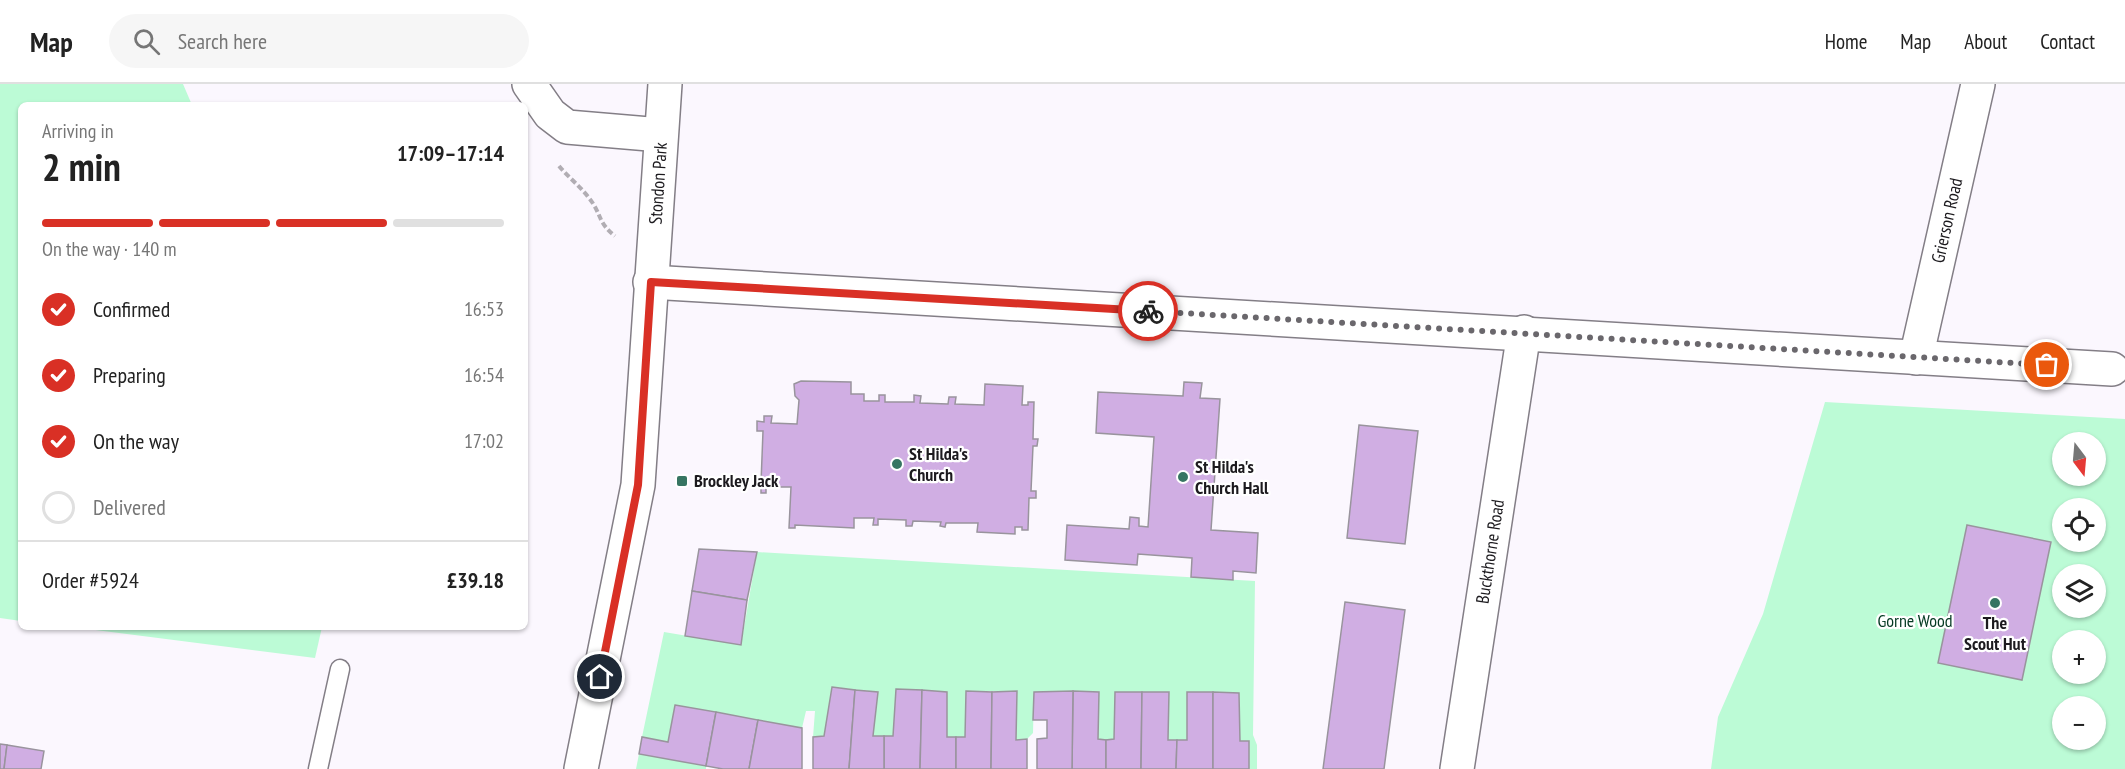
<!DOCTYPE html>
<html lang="en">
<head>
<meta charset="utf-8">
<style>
  :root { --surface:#fff; --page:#f6f6f6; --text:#222; --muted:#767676; --line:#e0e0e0; --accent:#d93025 }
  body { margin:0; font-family:"PT Sans Narrow",sans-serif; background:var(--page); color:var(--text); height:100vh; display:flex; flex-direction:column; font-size:22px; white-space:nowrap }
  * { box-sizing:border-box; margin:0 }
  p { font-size:20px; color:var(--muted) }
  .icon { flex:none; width:33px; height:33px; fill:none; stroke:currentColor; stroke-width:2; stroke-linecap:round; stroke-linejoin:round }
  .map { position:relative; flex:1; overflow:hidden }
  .panel { position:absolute; left:18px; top:18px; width:510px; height:528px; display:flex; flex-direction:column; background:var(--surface); border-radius:9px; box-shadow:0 2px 4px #0004 }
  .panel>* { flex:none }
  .needle { width:39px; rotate:164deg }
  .controls { position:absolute; left:2052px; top:348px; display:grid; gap:12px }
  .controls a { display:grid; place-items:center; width:54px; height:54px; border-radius:50%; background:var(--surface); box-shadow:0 2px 4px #0004; font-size:30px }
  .pin { position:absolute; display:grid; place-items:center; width:51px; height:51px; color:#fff; margin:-26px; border:3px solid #fff; border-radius:50%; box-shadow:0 2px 6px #0007 }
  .courier { position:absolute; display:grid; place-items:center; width:60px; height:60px; margin:-30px; border:4px solid #d93025; border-radius:50%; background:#fff; color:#222; box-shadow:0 2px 8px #0007 }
  .overview em { font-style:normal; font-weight:700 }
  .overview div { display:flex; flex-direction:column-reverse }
  .overview { display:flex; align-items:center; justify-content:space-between; height:102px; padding:0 24px }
  h1 { font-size:39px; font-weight:700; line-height:45px }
  .bar { display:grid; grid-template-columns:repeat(4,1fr); gap:9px 6px; align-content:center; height:72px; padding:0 24px }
  .bar i { height:8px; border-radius:4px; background:var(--line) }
  .bar .on { background:var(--accent) }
  .bar p { grid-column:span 4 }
  .line { display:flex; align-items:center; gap:15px; padding:0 24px; border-top:2px solid var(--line) }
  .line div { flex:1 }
  ol { padding:0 24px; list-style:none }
  li { display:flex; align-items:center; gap:18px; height:66px }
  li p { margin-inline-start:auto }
  li .icon { padding:6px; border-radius:50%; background:var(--accent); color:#fff; stroke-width:4 }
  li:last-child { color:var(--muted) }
  li i { width:33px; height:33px; border:3px solid var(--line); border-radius:50% }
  header { display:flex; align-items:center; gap:36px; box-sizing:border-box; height:84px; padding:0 30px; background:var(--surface); border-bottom:2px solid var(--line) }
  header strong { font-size:28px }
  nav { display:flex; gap:33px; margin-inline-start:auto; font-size:21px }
  .search { width:420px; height:54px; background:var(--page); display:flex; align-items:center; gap:15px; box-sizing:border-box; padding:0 21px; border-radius:33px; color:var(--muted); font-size:22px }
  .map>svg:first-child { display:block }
</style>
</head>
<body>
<header>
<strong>Map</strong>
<div class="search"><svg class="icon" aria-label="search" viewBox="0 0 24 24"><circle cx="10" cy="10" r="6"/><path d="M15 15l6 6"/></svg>Search here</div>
<nav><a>Home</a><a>Map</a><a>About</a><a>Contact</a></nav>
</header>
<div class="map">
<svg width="2125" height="685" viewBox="0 0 2125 685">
  <rect width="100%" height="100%" fill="#fbf7fe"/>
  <g fill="#bcfbd6" fill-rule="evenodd">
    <path d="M0 0H183L192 21H21V537L0 534Z"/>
    <path d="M1825 318 2125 335V685H1711L1718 633 1763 530ZM2062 358H2096V392H2062ZM2062 424H2096V458H2062ZM2062 490H2096V524H2062ZM2062 556H2096V590H2062ZM2062 622H2096V656H2062Z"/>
    <path d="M757 468 1255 497 1253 651 1257 661V685H1249L1240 657 1239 609 1187 608V656H1168L1169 608 1114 655H1098L1073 607 1034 608 1033 649 1027 655 1016 656 1017 607H966L965 653H947V608L896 605 893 652H873L878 608 832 603 824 652 813 653 815 627H806L802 644 675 621 668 658 642 653 664 548 741 561Z"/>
    <path d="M72 543H322L315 574Z"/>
    <path d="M639 670 706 682V685H636Z"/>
  </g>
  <g fill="#d0aee3" stroke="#99949d" stroke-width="1.5">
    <path d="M801 297 851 298V310H864V317H879V311H885V318H914V311L921 312 920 319 948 320 949 313H956L955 320 984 321 985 300 1023 302 1022 321H1028V318H1034L1033 355H1038L1037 362H1033L1031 407H1036V414H1029L1028 446H1022V443H1015V450L977 448 978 439H946L945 443 940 442 941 438 913 437 912 442H906V436L878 435V441H873L874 434H854V444L795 441V444H789L791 403H766V409H761V404L756 403V398L761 399 763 347H757V337L764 338V332H772L771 339 797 340 799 316 795 312 794 300Z"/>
    <path d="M1184 298 1202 299 1200 314 1220 315 1211 446 1258 449 1256 489 1233 487V496L1191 493 1192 474 1138 470 1137 481 1065 476 1067 441 1129 445 1130 433 1139 434V442L1148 443 1154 353 1096 349 1098 308 1183 312Z"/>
    <path d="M1359 341 1418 347 1405 460 1347 454Z"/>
    <path d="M1967 441 2051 458 2022 596 1938 579Z"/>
    <path d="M699 465 757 468 747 516 692 507Z"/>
    <path d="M692 507 747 516 741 561 685 552Z"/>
    <path d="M1345 518 1405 526 1384 685H1323Z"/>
    <path d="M832 603 855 606 849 685H813V653L824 652Z"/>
    <path d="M896 605 922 606 920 685H884V652H893Z"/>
    <path d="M855 606 878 608 873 652H884V685H849Z"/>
    <path d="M922 606 947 608V653H956V685H920Z"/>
    <path d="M966 607 992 608 991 685H956V653H965Z"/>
    <path d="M1017 607 1016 656 1027 655V685H991L992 608Z"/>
    <path d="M1073 607 1099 608 1098 655 1106 656V685H1072Z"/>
    <path d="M1073 607 1072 685H1037V655L1047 654V636H1033L1034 608Z"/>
    <path d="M1115 608H1142L1141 685H1106V656L1114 655Z"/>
    <path d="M1142 608H1169L1168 656H1177L1176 685H1141Z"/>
    <path d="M1187 608H1213V685H1176L1177 656H1187Z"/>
    <path d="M1213 608 1239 609 1240 657H1249V685H1213Z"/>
    <path d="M675 621 716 628 706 682 639 670 642 653 668 658Z"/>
    <path d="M716 628 758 636 749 685H723L706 682Z"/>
    <path d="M758 636 802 644V685H749Z"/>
    <path d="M0 660 7 661 4 685H0Z"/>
    <path d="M7 661 44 667 41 685H4Z"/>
  </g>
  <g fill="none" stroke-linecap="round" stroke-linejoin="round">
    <defs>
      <path id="lane" d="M318 685 340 585"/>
      <g id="street">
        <path d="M529 0 550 30 567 43 661 51"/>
        <path d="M650 198 2112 285"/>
        <path id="s1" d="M1916 274 1978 0"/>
        <path id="s2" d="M1457 685 1524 248"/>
      </g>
      <g id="secondary">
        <path id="s3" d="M581 685 638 401 665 0"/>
      </g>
    </defs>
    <use href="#lane" stroke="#837e86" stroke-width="21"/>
    <use href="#street" stroke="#837e86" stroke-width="36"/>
    <use href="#secondary" stroke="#837e86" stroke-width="36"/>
    <path stroke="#b1adb3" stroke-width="4" stroke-dasharray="6 3" stroke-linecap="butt" d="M559 82C568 93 580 102 589 114 602 130 597 138 615 152"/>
    <use href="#lane" stroke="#fff" stroke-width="18"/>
    <use href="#street" stroke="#fff" stroke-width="33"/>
    <use href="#secondary" stroke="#fff" stroke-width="33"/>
  </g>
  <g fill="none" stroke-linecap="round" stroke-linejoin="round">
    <path stroke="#6a676c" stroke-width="6" stroke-dasharray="0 10.8" d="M1148 227 2047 281"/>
    <path stroke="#d93025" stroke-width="8" d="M600 593 638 401 651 198 1148 227"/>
  </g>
  <g fill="#367562" stroke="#fff" stroke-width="2">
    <circle cx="897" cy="380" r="6"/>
    <circle cx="1183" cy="393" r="6"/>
    <rect x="676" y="391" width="12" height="12" rx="3"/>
    <circle cx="1995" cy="519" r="6"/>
  </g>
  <g text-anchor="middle" stroke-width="4.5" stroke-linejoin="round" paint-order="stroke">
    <g font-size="18" fill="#1c1a1e" stroke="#fff">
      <text dy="6" stroke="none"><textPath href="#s3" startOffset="592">Stondon Park</textPath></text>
      <text dy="6" stroke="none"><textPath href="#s1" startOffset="141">Grierson Road</textPath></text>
      <text dy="6" stroke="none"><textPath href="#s2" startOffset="220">Buckthorne Road</textPath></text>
    </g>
    <g font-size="18" font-weight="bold" fill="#1c1a1e" stroke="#fff" text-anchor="start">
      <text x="909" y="376">St Hilda's<tspan x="909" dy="21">Church</tspan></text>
      <text x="1195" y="389">St Hilda's<tspan x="1195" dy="21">Church Hall</tspan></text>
      <text x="694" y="403">Brockley Jack</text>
      <text x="1995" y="545" text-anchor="middle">The<tspan x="1995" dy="21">Scout Hut</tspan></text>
    </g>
    <g font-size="18" fill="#043922" stroke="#fff">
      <text x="1915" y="543">Gorne Wood</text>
    </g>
  </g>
</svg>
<div class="controls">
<a><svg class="needle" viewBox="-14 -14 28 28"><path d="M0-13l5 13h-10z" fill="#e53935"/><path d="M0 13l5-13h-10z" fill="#767676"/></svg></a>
<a><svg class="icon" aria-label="locate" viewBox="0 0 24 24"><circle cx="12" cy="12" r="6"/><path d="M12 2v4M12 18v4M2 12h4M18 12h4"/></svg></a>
<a><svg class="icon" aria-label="layers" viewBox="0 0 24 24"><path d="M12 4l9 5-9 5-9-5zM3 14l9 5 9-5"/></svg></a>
<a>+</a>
<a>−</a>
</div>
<div class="pin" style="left:2047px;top:281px;background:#ea580c"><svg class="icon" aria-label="bag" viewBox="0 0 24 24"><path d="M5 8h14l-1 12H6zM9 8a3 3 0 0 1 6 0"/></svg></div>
<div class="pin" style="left:600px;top:593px;background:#1f2937"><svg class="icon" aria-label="home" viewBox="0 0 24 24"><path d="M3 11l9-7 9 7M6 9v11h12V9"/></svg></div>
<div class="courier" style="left:1148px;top:227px"><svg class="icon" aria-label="bike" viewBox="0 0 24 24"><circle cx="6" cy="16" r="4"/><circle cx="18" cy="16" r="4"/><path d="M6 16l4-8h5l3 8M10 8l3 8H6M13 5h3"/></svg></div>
<section class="panel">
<div class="overview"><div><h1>2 min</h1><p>Arriving in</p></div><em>17:09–17:14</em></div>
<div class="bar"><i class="on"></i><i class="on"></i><i class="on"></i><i></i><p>On the way · 140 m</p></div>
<ol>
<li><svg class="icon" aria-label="check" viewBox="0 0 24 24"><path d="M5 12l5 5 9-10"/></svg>Confirmed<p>16:53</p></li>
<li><svg class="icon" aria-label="check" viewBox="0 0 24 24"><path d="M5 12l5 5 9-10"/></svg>Preparing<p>16:54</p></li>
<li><svg class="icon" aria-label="check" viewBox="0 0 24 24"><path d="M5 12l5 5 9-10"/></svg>On the way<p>17:02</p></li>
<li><i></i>Delivered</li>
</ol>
<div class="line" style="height:78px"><div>Order #5924</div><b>£39.18</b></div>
</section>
</div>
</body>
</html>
